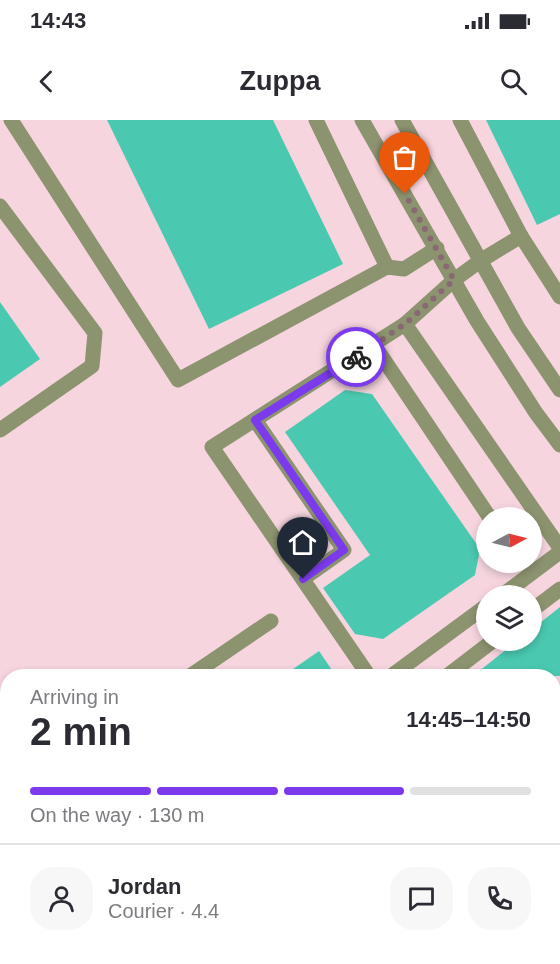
<!DOCTYPE html>
<html lang="en">
<head>
<meta charset="utf-8">
<style>
  :root { --surface:#fff; --page:#f7f7f7; --text:#2b2b33; --muted:#7c7c81; --line:#e1e1e2; --accent:#7c3aed }
  body { margin:0; font-family:Helvetica,sans-serif; background:var(--page); color:var(--text); height:100vh; display:flex; flex-direction:column; font-size:22px; white-space:nowrap }
  * { box-sizing:border-box; margin:0 }
  p { font-size:20px; color:var(--muted) }
  .icon { flex:none; width:33px; height:33px; fill:none; stroke:currentColor; stroke-width:2; stroke-linecap:round; stroke-linejoin:round }
  .map { position:relative; flex:1; overflow:hidden }
  .sheet { position:absolute; left:0px; top:549px; width:561px; height:296px; display:flex; flex-direction:column; background:var(--surface); border-radius:24px 24px 0 0; box-shadow:0 3px 9px #0003 }
  .sheet>* { flex:none }
  .needle { width:39px; rotate:83deg }
  .controls { position:absolute; left:476px; top:387px; display:grid; gap:12px }
  .controls a { display:grid; place-items:center; width:66px; height:66px; border-radius:50%; background:var(--surface); box-shadow:0 3px 9px #0003; font-size:30px }
  .pin { position:absolute; display:grid; place-items:center; width:51px; height:51px; color:#fff; margin:-62px -26px; border-radius:50% 50% 50% 0; rotate:-45deg; box-shadow:0 0 6px #0007 }
  .pin .icon { rotate:45deg }
  .courier { position:absolute; display:grid; place-items:center; width:60px; height:60px; margin:-30px; border:4px solid #7c3aed; border-radius:50%; background:#fff; color:#222; box-shadow:0 2px 8px #0007 }
  .summary em { font-style:normal; font-weight:800 }
  .summary div { display:flex; flex-direction:column-reverse }
  .summary { display:flex; align-items:center; justify-content:space-between; height:102px; padding:0 30px }
  h1 { font-size:39px; font-weight:800; line-height:45px }
  .bar { display:grid; grid-template-columns:repeat(4,1fr); gap:9px 6px; align-content:center; height:72px; padding:0 30px }
  .bar i { height:8px; border-radius:4px; background:var(--line) }
  .bar .on { background:var(--accent) }
  .bar p { grid-column:span 4 }
  .line { display:flex; align-items:center; gap:15px; padding:0 30px; border-top:2px solid var(--line) }
  .line div { flex:1 }
  .round { display:grid; place-items:center; flex:none; width:63px; height:63px; border-radius:24px; background:var(--page) }
  .status { display:flex; justify-content:space-between; align-items:center; height:42px; padding:0 30px; background:var(--surface); direction:ltr }
  .status svg { height:16px; fill:currentColor }
  header { display:flex; justify-content:space-between; align-items:center; height:78px; padding:0 30px; background:var(--surface); font-size:27px; font-weight:800 }
  .map>svg:first-child { display:block }
</style>
</head>
<body>
<div class="status"><b>14:43</b><svg viewBox="0 0 49 12"><path d="M0 12V9h3v3zM5 12V6h3v6zM10 12V3h3v9zM15 12V0h3v12zM26 1h20v11H26zM47 4h2v5h-2z"/></svg></div>
<header><svg class="icon" aria-label="back" viewBox="0 0 24 24"><path d="M15 5l-7 7 7 7"/></svg>Zuppa<svg class="icon" aria-label="search" viewBox="0 0 24 24"><circle cx="10" cy="10" r="6"/><path d="M15 15l6 6"/></svg></header>
<div class="map">
<svg width="560" height="844" viewBox="0 0 560 844">
  <rect width="100%" height="100%" fill="#f7d5df"/>
  <g fill="#4ac9b0">
    <path d="M107 0H273L343 144 209 209Z"/>
    <path d="M486 0H560V94L537 105Z"/>
    <path d="M0 182 40 239 0 267Z"/>
    <path d="M345 270 372 274 480 429 475 455 383 519 355 514 323 468 370 435 285 312Z"/>
    <path d="M560 487V556H473L518 520H531V510Z"/>
    <path d="M319 531 336 556H283Z"/>
  </g>
  <g fill="none" stroke-linecap="round" stroke-linejoin="round">
    <g stroke="#8c936f" stroke-width="15">
      <path d="M11 0 178 260 387 147 404 149 437 128"/>
      <path d="M316 0 387 147"/>
      <path d="M362 0 477 201 536 293 560 325"/>
      <path d="M402 0 518 208 560 270"/>
      <path d="M460 0 521 116 560 177"/>
      <path d="M0 86 95 213 92 246 0 310"/>
      <path d="M405 204 560 428"/>
      <path d="M374 225 490 398"/>
      <path d="M255 300 344 430 303 459"/>
      <path d="M501 476 560 432"/>
      <path d="M531 491 560 469"/>
      <path d="M190 556 271 501"/>
      <path d="M369 556 212 327 405 204 454 160 480 141 521 116"/>
      <path d="M391 556 486 486"/>
      <path d="M447 556 494 520"/>
      <path d="M0 586 8 596"/>
      <path d="M554 795 560 804"/>
      <path d="M178 837 183 844"/>
      <path d="M208 844 219 837"/>
    </g>
  </g>
  <g fill="none" stroke-linecap="round" stroke-linejoin="round">
    <path stroke="#886872" stroke-width="6" stroke-dasharray="0 10.8" d="M356 237 405 204 454 160 405 74"/>
    <path stroke="#7c3aed" stroke-width="8" d="M303 459 344 430 255 300 356 237"/>
  </g>
</svg>
<div class="controls">
<a><svg class="needle" viewBox="-14 -14 28 28"><path d="M0-13l5 13h-10z" fill="#e53935"/><path d="M0 13l5-13h-10z" fill="#7c7c81"/></svg></a>
<a><svg class="icon" aria-label="layers" viewBox="0 0 24 24"><path d="M12 4l9 5-9 5-9-5zM3 14l9 5 9-5"/></svg></a>
</div>
<div class="pin" style="left:405px;top:74px;background:#ea580c"><svg class="icon" aria-label="bag" viewBox="0 0 24 24"><path d="M5 8h14l-1 12H6zM9 8a3 3 0 0 1 6 0"/></svg></div>
<div class="pin" style="left:303px;top:459px;background:#1f2937"><svg class="icon" aria-label="home" viewBox="0 0 24 24"><path d="M3 11l9-7 9 7M6 9v11h12V9"/></svg></div>
<div class="courier" style="left:356px;top:237px"><svg class="icon" aria-label="bike" viewBox="0 0 24 24"><circle cx="6" cy="16" r="4"/><circle cx="18" cy="16" r="4"/><path d="M6 16l4-8h5l3 8M10 8l3 8H6M13 5h3"/></svg></div>
<section class="sheet">
<div class="summary"><div><h1>2 min</h1><p>Arriving in</p></div><em>14:45–14:50</em></div>
<div class="bar"><i class="on"></i><i class="on"></i><i class="on"></i><i></i><p>On the way · 130 m</p></div>
<div class="line" style="height:108px"><a class="round"><svg class="icon" aria-label="person" viewBox="0 0 24 24"><circle cx="12" cy="8" r="4"/><path d="M4 21q1-7 8-7t8 7"/></svg></a><div><b>Jordan</b><p>Courier · 4.4</p></div><a class="round"><svg class="icon" aria-label="chat" viewBox="0 0 24 24"><path d="M4 5h16v11H9l-5 4z"/></svg></a><a class="round"><svg class="icon" aria-label="phone" viewBox="0 0 24 24"><path d="M5 4h4l2 5-3 2q2 4 5 5l2-3 5 2v4C11 20 4 13 5 4z"/></svg></a></div>
</section>
</div>
</body>
</html>
